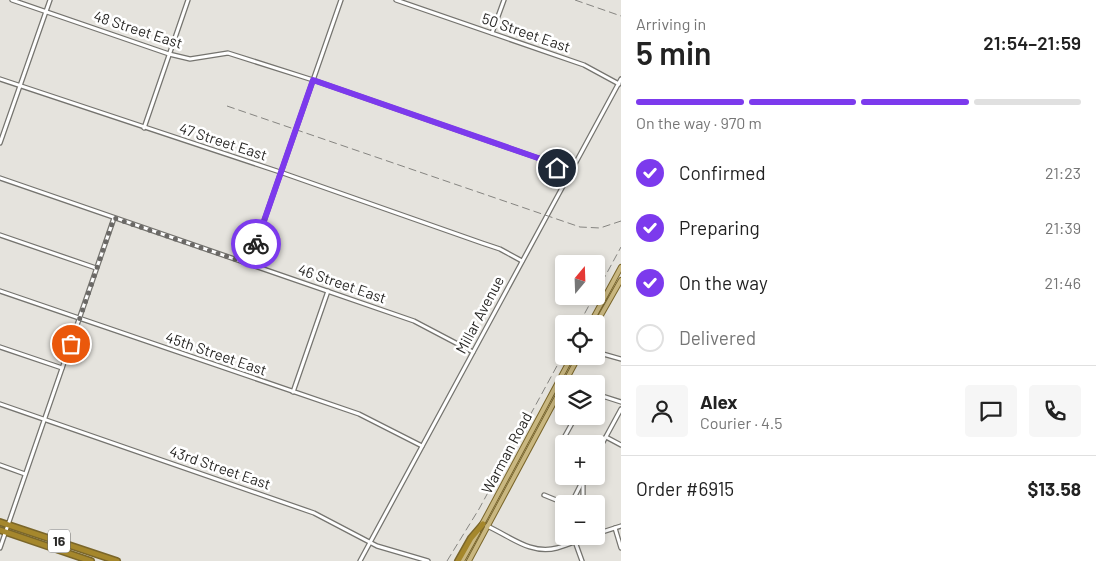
<!DOCTYPE html>
<html lang="en">
<head>
<meta charset="utf-8">
<style>
  :root { --surface:#fff; --page:#f6f6f6; --text:#222; --muted:#767676; --line:#e0e0e0; --accent:#7c3aed }
  body { margin:0; font-family:Barlow,sans-serif; background:var(--page); color:var(--text); height:100vh; display:flex; flex-direction:column; font-size:19px; white-space:nowrap }
  * { box-sizing:border-box; margin:0 }
  p { font-size:16px; color:var(--muted) }
  .icon { flex:none; width:28px; height:28px; fill:none; stroke:currentColor; stroke-width:2; stroke-linecap:round; stroke-linejoin:round }
  .map { position:relative; flex:1; overflow:hidden }
  .sheet { display:flex; flex-direction:column; background:var(--surface); width:475px }
  .sheet>* { flex:none }
  .needle { width:32px; rotate:19deg }
  .tools { position:absolute; left:555px; top:255px; display:grid; gap:10px }
  .tools a { display:grid; place-items:center; width:50px; height:50px; border-radius:5px; background:var(--surface); box-shadow:0 2px 8px #0003; font-size:25px }
  .pin { position:absolute; display:grid; place-items:center; width:42px; height:42px; color:#fff; margin:-21px; border:2px solid #fff; border-radius:50%; box-shadow:0 1px 5px #0007 }
  .courier { position:absolute; display:grid; place-items:center; width:50px; height:50px; margin:-25px; border:4px solid #7c3aed; border-radius:50%; background:#fff; color:#222; box-shadow:0 1px 6px #0007 }
  .head em { font-style:normal; font-weight:600 }
  .head div { display:flex; flex-direction:column-reverse }
  .head { display:flex; align-items:center; justify-content:space-between; height:85px; padding:0 15px }
  h1 { font-size:32px; font-weight:600; line-height:38px }
  .bar { display:grid; grid-template-columns:repeat(4,1fr); gap:8px 5px; align-content:center; height:60px; padding:0 15px }
  .bar i { height:6px; border-radius:4px; background:var(--line) }
  .bar .active { background:var(--accent) }
  .bar p { grid-column:span 4 }
  .line { display:flex; align-items:center; gap:12px; padding:0 15px; border-top:1px solid var(--line) }
  .line div { flex:1 }
  .round { display:grid; place-items:center; flex:none; width:52px; height:52px; border-radius:5px; background:var(--page) }
  ol { padding:0 15px; list-style:none }
  li { display:flex; align-items:center; gap:15px; height:55px }
  li p { margin-inline-start:auto }
  li .icon { padding:5px; border-radius:50%; background:var(--accent); color:#fff; stroke-width:4 }
  li:last-child { color:var(--muted) }
  li i { width:28px; height:28px; border:2px solid var(--line); border-radius:50% }
  main { display:flex; flex:1; min-height:0 }
  .map>svg:first-child { display:block }
</style>
</head>
<body>
<main>
<div class="map">
<svg width="621" height="561" viewBox="0 0 621 561">
  <rect width="100%" height="100%" fill="#e5e3dd"/>
  <g fill="none" stroke-linecap="round" stroke-linejoin="round">
    <defs>
      <g id="minor">
        <path d="M12 0 169 54 190 59 228 53 313 80 538 158 570 175"/>
        <path d="M396 0 584 65 619 84"/>
        <path d="M492 33 504 0"/>
        <path d="M0 79 280 172 482 243 500 249 522 261"/>
        <path d="M144 128 188 0"/>
        <path d="M0 143 50 0"/>
        <path d="M0 178 414 321 473 352"/>
        <path d="M0 235 96 268"/>
        <path d="M249 264 341 0"/>
        <path d="M0 291 359 414 422 446"/>
        <path d="M0 347 62 368"/>
        <path d="M596 352 621 359"/>
        <path d="M293 392 328 291"/>
        <path d="M596 394 621 402"/>
        <path d="M0 404 314 513 377 546 428 561"/>
        <path d="M606 437 621 445"/>
        <path d="M564 452 559 450 560 445 576 416"/>
        <path d="M596 455 621 409"/>
        <path d="M0 465 25 474"/>
        <path d="M544 495 566 504"/>
        <path d="M574 498H582L583 496V482"/>
        <path d="M571 504 585 476"/>
        <path d="M487 526C510 536 530 555 557 548 568 545 579 540 591 536"/>
        <path d="M615 528 621 548"/>
        <path d="M596 534 621 526"/>
        <path d="M573 536 582 561"/>
        <path d="M0 548 114 218"/>
        <path d="M360 561 621 79"/>
      </g>
      <g id="major">
        <path d="M590 324 621 267"/>
        <path d="M596 324 621 280"/>
        <path d="M481 526 572 356"/>
        <path d="M462 561 478 532"/>
        <path d="M469 561 579 356"/>
      </g>
      <g id="highway">
        <path d="M0 522 117 561"/>
        <path d="M0 530 91 561"/>
        <path d="M458 561 471 538 483 524"/>
      </g>
    </defs>
    <use href="#minor" stroke="#75746f" stroke-width="5.5"/>
    <use href="#major" stroke="#7a662a" stroke-width="6"/>
    <use href="#highway" stroke="#7a662a" stroke-width="8"/>
    <use href="#minor" stroke="#fff" stroke-width="3"/>
    <use href="#major" stroke="#c9b780" stroke-width="4"/>
    <use href="#highway" stroke="#a5872c" stroke-width="5"/>
    <g stroke="#868581" stroke-width="1" stroke-dasharray="8 4" stroke-linecap="butt">
      <path d="M575 0 621 16"/>
      <path d="M227 106 580 227 600 228 621 221"/>
      <path d="M596 293 621 247"/>
      <path d="M579 324 594 296"/>
      <path d="M447 561 479 509 564 353"/>
    </g>
  </g>
  <g fill="none" stroke-linecap="round" stroke-linejoin="round">
    <path stroke="#6b6966" stroke-width="5" stroke-dasharray="0 9" d="M71 344 114 218 249 264 256 244"/>
    <path stroke="#7c3aed" stroke-width="6" d="M256 244 313 80 538 158 557 168"/>
  </g>
  <g text-anchor="middle" stroke-width="5" stroke-linejoin="round" paint-order="stroke">
    <rect fill="#fff" stroke="#696867" stroke-width="1" x="48" y="529.5" width="22" height="23" rx="4"/>
    <g font-size="14" font-weight="bold" fill="#292826">
      <text x="59" y="546">16</text>
    </g>
    <g font-size="15" fill="#292826" stroke="#fff">
      <text transform="translate(138 30) rotate(18)" y="5">48 Street East</text>
      <text transform="translate(526 33) rotate(19)" y="5">50 Street East</text>
      <text transform="translate(223 142) rotate(18)" y="5">47 Street East</text>
      <text transform="translate(342 284) rotate(19)" y="5">46 Street East</text>
      <text transform="translate(480 315) rotate(-62)" y="5">Millar Avenue</text>
      <text transform="translate(216 354) rotate(19)" y="5">45th Street East</text>
      <text transform="translate(507 453) rotate(-62)" y="5">Warman Road</text>
      <text transform="translate(220 468) rotate(19)" y="5">43rd Street East</text>
    </g>
  </g>
</svg>
<div class="tools">
<a><svg class="needle" viewBox="-14 -14 28 28"><path d="M0-13l5 13h-10z" fill="#e53935"/><path d="M0 13l5-13h-10z" fill="#767676"/></svg></a>
<a><svg class="icon" aria-label="locate" viewBox="0 0 24 24"><circle cx="12" cy="12" r="6"/><path d="M12 2v4M12 18v4M2 12h4M18 12h4"/></svg></a>
<a><svg class="icon" aria-label="layers" viewBox="0 0 24 24"><path d="M12 4l9 5-9 5-9-5zM3 14l9 5 9-5"/></svg></a>
<a>+</a>
<a>−</a>
</div>
<div class="pin" style="left:71px;top:344px;background:#ea580c"><svg class="icon" aria-label="bag" viewBox="0 0 24 24"><path d="M5 8h14l-1 12H6zM9 8a3 3 0 0 1 6 0"/></svg></div>
<div class="pin" style="left:557px;top:168px;background:#1f2937"><svg class="icon" aria-label="home" viewBox="0 0 24 24"><path d="M3 11l9-7 9 7M6 9v11h12V9"/></svg></div>
<div class="courier" style="left:256px;top:244px"><svg class="icon" aria-label="bike" viewBox="0 0 24 24"><circle cx="6" cy="16" r="4"/><circle cx="18" cy="16" r="4"/><path d="M6 16l4-8h5l3 8M10 8l3 8H6M13 5h3"/></svg></div>
</div>
<section class="sheet">
<div class="head"><div><h1>5 min</h1><p>Arriving in</p></div><em>21:54–21:59</em></div>
<div class="bar"><i class="active"></i><i class="active"></i><i class="active"></i><i></i><p>On the way · 970 m</p></div>
<ol>
<li><svg class="icon" aria-label="check" viewBox="0 0 24 24"><path d="M5 12l5 5 9-10"/></svg>Confirmed<p>21:23</p></li>
<li><svg class="icon" aria-label="check" viewBox="0 0 24 24"><path d="M5 12l5 5 9-10"/></svg>Preparing<p>21:39</p></li>
<li><svg class="icon" aria-label="check" viewBox="0 0 24 24"><path d="M5 12l5 5 9-10"/></svg>On the way<p>21:46</p></li>
<li><i></i>Delivered</li>
</ol>
<div class="line" style="height:90px"><a class="round"><svg class="icon" aria-label="person" viewBox="0 0 24 24"><circle cx="12" cy="8" r="4"/><path d="M4 21q1-7 8-7t8 7"/></svg></a><div><b>Alex</b><p>Courier · 4.5</p></div><a class="round"><svg class="icon" aria-label="chat" viewBox="0 0 24 24"><path d="M4 5h16v11H9l-5 4z"/></svg></a><a class="round"><svg class="icon" aria-label="phone" viewBox="0 0 24 24"><path d="M5 4h4l2 5-3 2q2 4 5 5l2-3 5 2v4C11 20 4 13 5 4z"/></svg></a></div>
<div class="line" style="height:65px"><div>Order #6915</div><b>$13.58</b></div>
</section>
</main>
</body>
</html>
